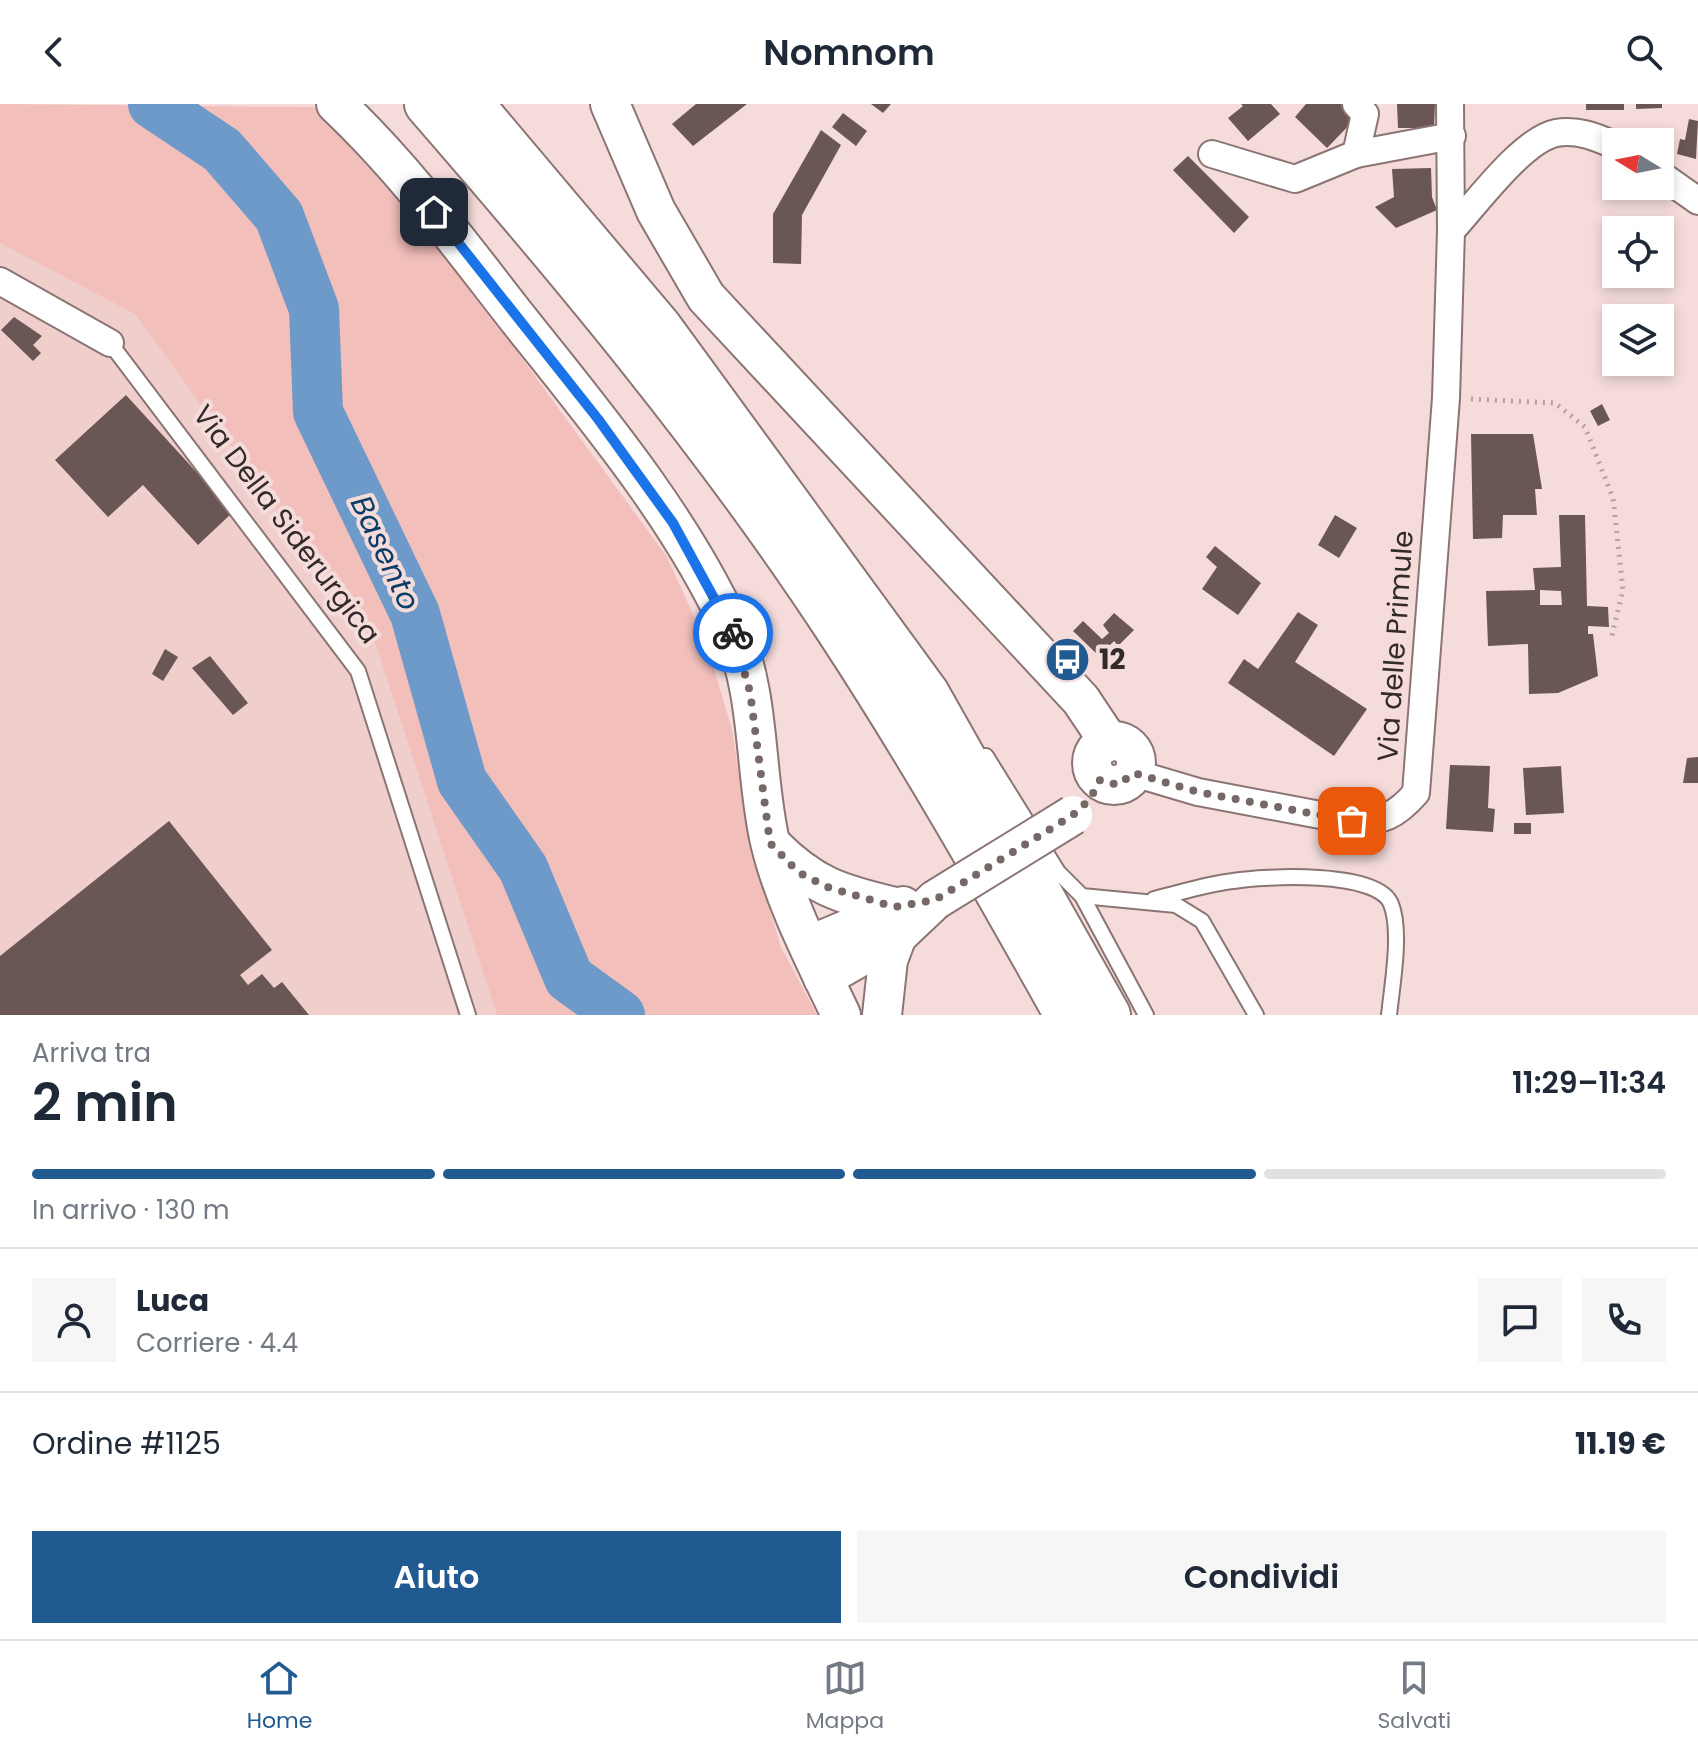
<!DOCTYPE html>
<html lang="it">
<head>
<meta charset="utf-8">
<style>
  :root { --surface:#fff; --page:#f6f6f7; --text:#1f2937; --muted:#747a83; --line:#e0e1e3; --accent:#215991 }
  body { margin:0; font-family:Poppins,sans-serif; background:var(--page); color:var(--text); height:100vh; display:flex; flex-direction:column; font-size:30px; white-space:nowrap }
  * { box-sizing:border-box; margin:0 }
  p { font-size:26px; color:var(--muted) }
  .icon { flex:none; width:44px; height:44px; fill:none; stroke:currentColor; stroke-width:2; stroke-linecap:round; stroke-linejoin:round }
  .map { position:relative; height:911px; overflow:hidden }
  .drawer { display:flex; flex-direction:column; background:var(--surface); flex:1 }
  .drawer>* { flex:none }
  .needle { width:52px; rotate:280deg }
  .fabs { position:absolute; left:1602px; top:24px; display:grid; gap:16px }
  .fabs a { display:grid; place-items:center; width:72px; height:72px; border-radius:0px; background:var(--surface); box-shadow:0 4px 12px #0003; font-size:40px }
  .pin { position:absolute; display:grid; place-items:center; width:68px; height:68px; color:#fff; margin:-34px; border-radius:16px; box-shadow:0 4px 12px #0006 }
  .courier { position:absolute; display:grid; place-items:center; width:80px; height:80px; margin:-40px; border:6px solid #1a73e8; border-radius:50%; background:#fff; color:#222; box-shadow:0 2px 10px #0007 }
  .headline em { font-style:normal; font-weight:600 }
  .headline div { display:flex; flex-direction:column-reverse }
  .headline { display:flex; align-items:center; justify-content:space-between; height:136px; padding:0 32px }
  h1 { font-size:52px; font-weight:600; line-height:60px }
  .bar { display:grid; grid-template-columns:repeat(4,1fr); gap:12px 8px; align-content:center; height:96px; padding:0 32px }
  .bar i { height:10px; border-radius:6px; background:var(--line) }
  .bar .on { background:var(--accent) }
  .bar p { grid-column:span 4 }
  .line { display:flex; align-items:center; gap:20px; padding:0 32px; border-top:2px solid var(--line) }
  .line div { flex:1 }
  .round { display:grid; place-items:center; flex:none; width:84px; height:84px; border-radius:0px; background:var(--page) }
  .button { display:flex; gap:16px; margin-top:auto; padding:16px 32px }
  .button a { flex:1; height:92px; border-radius:0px; background:var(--accent); color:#fff; font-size:32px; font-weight:600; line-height:92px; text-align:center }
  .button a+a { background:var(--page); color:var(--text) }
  header { display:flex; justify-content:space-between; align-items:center; height:104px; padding:0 32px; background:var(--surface); font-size:36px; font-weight:600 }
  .dock { display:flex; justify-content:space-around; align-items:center; height:112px; border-top:2px solid var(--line); background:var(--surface); font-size:22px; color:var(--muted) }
  .dock a { display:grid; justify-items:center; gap:4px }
  .dock .on { color:var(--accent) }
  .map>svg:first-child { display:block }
</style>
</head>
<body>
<header><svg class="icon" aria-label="back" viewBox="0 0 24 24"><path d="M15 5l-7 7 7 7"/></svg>Nomnom<svg class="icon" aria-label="search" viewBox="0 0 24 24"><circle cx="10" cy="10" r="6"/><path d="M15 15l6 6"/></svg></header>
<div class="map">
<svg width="1698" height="911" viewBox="0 0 1698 911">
  <rect width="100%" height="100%" fill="#f5dcdb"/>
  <path fill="#efcecc" d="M0 139 135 209 376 543 497 911H0Z"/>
  <path fill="#f2bfbb" d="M0 0 314 3 445 149 667 453 707 541 732 626 749 738 781 843 817 911H497L376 542 135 210 0 139Z"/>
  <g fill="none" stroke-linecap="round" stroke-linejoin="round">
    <path stroke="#6e9ac9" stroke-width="50" d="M153 0 222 46 279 112 314 205 318 308 415 510 462 677 523 764 569 874 620 911"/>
  </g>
  <g fill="#6a5654" fill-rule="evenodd">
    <path d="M696 0H747L693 42 672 20Z"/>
    <path d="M871 0H891L883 9Z"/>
    <path d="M1241 0H1271L1280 10 1248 37 1228 14 1243 2Z"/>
    <path d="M1306 0H1349L1359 11 1327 44 1295 13Z"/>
    <path d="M1397 0H1435L1434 24H1398Z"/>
    <rect x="1586" y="0" width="38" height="6"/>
    <path d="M1636 0H1662V4L1636 5Z"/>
    <path d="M843 9 867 27 856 42 832 23Z"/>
    <path d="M1689 15 1698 17 1696 55 1677 50 1680 35 1685 36Z"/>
    <path d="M821 26 841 41 802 111 801 160 773 159V110Z"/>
    <path d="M1188 52 1249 113 1234 129 1173 66Z"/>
    <path d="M1431 64 1432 93 1437 106 1396 124 1375 103 1394 93 1392 65Z"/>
    <path d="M14 213 42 232 33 241 41 249 33 257 1 226Z"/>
    <path d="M126 291 233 408 198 441 143 381 108 413 55 356Z"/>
    <path d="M1602 300 1610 316 1598 322 1590 307Z"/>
    <path d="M1471 330H1533L1542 385H1535L1537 411H1503L1502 434 1473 435Z"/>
    <path d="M1335 411 1357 424 1339 454 1318 441Z"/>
    <path d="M1559 411H1585L1587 502 1608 503 1609 523 1588 522V530H1593L1598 572 1558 589 1529 590 1528 540 1488 542 1486 487 1535 486 1533 464 1561 463ZM1540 486 1561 487 1562 501H1540Z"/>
    <path d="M1215 442 1261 479 1238 511 1202 485 1217 463 1206 453Z"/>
    <path d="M1298 508 1318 521 1295 558 1367 605 1334 652 1228 579 1244 555 1258 565Z"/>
    <path d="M1114 509 1134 526 1118 542 1114 537 1099 552 1073 527 1083 517 1102 535 1109 529 1103 521Z"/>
    <path d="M165 545 178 553 163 577 152 570Z"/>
    <path d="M210 552 248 599 233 611 192 564Z"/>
    <path d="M1698 653V679H1683L1687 654Z"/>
    <path d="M1450 661 1490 662 1488 704 1495 705 1493 728 1446 725Z"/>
    <path d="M1561 662 1564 709 1526 711 1523 664Z"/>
    <path d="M169 717 272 846 240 871 248 881 262 870 274 884 282 878 309 911H0V852Z"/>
    <rect x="1514" y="719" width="17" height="11"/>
  </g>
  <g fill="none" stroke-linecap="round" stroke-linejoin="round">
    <defs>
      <g id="lane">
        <path d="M110 239 358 567 468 911"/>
        <path d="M986 652 1058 768 1082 792 1176 801 1202 817 1256 911"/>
        <path d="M1082 792 1146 911"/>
        <path d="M1154 795C1180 789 1206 780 1233 777 1264 772 1378 766 1391 800 1402 827 1392 882 1389 911"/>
      </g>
      <g id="street">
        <path d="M1356 0 1365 10 1356 50 1452 32"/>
        <path d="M1212 50 1295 75 1356 50"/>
        <path d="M1660 70 1698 97"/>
        <path d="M1451 127C1475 101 1522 36 1556 29 1577 25 1597 33 1616 42"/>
        <path d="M0 177 110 239"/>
        <path d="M1134 669 1198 688 1352 717C1382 718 1396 712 1416 689L1446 294 1451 127 1450 0"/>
      </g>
      <g id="secondary">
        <path d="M336 0C405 65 461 142 519 216 596 313 679 411 731 524 761 590 754 668 770 738 784 797 815 856 841 911"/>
        <path d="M610 0 656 107 706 193 1081 596 1109 638"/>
        <circle cx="1114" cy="659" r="22"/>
        <path d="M772 741C812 782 840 790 895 803"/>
        <path d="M810 841 903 802"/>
        <path d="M823 874 897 832 935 796"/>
        <path d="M882 911 888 856 897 832"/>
      </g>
      <g id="highway">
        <path d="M427 0C573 168 716 339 838 525 920 650 994 780 1067 911"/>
        <path d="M471 0 659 223 927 590 1108 911"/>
      </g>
    </defs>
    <use href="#lane" stroke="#8b7574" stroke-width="18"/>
    <use href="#street" stroke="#8b7574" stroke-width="30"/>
    <use href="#secondary" stroke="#8b7574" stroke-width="42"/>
    <use href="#highway" stroke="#8b7574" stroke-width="48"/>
    <path stroke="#b5a1a0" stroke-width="5" stroke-dasharray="2 6" stroke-linecap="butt" d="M1471 295 1555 299 1585 323 1613 394 1623 486 1611 535"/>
    <use href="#lane" stroke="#fff" stroke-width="14"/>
    <use href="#street" stroke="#fff" stroke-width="26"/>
    <use href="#secondary" stroke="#fff" stroke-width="38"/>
    <use href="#highway" stroke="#fff" stroke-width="44"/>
    <defs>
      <path id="secondary-bridge" d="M935 796 1073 711"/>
    </defs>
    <use href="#secondary-bridge" stroke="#8b7574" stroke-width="42" stroke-linecap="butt"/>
    <use href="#secondary-bridge" stroke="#fff" stroke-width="38"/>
  </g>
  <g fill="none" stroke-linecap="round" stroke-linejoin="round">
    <path stroke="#776868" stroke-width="8" stroke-dasharray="0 14.4" d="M733 529 750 588 770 739 798 768 827 783 895 803 935 796 1073 711 1090 695 1100 676 1118 681 1134 669 1198 688 1352 717"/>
    <path stroke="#1a73e8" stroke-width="10" d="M434 108 598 315 673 419 733 529"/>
  </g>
  <defs>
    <symbol id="bus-disc" viewBox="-11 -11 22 22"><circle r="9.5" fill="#215991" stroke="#f5dcdb"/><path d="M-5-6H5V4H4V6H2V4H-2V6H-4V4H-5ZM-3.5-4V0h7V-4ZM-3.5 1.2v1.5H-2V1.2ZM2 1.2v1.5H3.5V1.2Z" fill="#fff"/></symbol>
  </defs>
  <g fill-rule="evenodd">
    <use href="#bus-disc" x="1042" y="530" width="51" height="51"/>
  </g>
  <g text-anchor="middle" stroke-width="8" stroke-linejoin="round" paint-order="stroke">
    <g font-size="28" fill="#332a2a" stroke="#f5dcdb">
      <text transform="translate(287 420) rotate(53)" y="10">Via Della Siderurgica</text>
      <text transform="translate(1395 542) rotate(-86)" y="10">Via delle Primule</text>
    </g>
    <g font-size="28" font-weight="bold" fill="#332a2a" stroke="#f5dcdb" text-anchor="start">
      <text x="1099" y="565">12</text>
    </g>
    <g font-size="30" font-style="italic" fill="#0c3d69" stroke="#f5dcdb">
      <text transform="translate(385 449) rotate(65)" y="10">Basento</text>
    </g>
  </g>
</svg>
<div class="fabs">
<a><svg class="needle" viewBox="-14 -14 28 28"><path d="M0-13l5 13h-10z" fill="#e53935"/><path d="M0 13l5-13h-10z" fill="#747a83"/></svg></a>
<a><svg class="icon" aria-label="locate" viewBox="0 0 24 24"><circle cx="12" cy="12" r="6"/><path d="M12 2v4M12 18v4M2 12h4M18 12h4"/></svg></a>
<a><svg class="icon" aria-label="layers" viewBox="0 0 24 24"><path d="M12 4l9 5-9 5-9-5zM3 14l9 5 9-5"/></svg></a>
</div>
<div class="pin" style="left:1352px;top:717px;background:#ea580c"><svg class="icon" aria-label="bag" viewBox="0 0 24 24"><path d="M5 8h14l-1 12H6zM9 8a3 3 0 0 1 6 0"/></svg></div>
<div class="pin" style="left:434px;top:108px;background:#1f2937"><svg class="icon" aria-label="home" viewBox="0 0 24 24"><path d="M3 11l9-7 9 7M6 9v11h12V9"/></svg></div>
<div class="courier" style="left:733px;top:529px"><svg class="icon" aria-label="bike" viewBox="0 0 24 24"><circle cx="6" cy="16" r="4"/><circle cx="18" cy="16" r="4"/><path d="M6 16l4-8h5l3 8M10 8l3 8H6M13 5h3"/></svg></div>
</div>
<section class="drawer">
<div class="headline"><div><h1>2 min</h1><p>Arriva tra</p></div><em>11:29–11:34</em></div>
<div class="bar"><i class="on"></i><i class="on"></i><i class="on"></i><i></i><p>In arrivo · 130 m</p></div>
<div class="line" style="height:144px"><a class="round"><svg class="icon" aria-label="person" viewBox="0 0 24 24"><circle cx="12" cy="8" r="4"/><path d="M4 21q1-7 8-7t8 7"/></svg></a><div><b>Luca</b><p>Corriere · 4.4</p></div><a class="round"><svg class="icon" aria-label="chat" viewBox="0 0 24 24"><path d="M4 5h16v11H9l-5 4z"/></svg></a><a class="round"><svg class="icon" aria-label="phone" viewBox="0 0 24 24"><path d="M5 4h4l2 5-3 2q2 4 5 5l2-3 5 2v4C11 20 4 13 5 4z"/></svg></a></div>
<div class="line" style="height:104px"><div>Ordine #1125</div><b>11.19 €</b></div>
<div class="button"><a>Aiuto</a><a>Condividi</a></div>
</section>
<nav class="dock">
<a class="on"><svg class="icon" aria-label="home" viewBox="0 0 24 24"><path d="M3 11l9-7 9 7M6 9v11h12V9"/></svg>Home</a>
<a><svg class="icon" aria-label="map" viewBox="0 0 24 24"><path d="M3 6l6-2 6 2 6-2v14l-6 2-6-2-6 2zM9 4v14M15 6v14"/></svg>Mappa</a>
<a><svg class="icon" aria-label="saved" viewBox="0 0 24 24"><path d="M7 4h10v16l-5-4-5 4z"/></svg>Salvati</a>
</nav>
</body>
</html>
